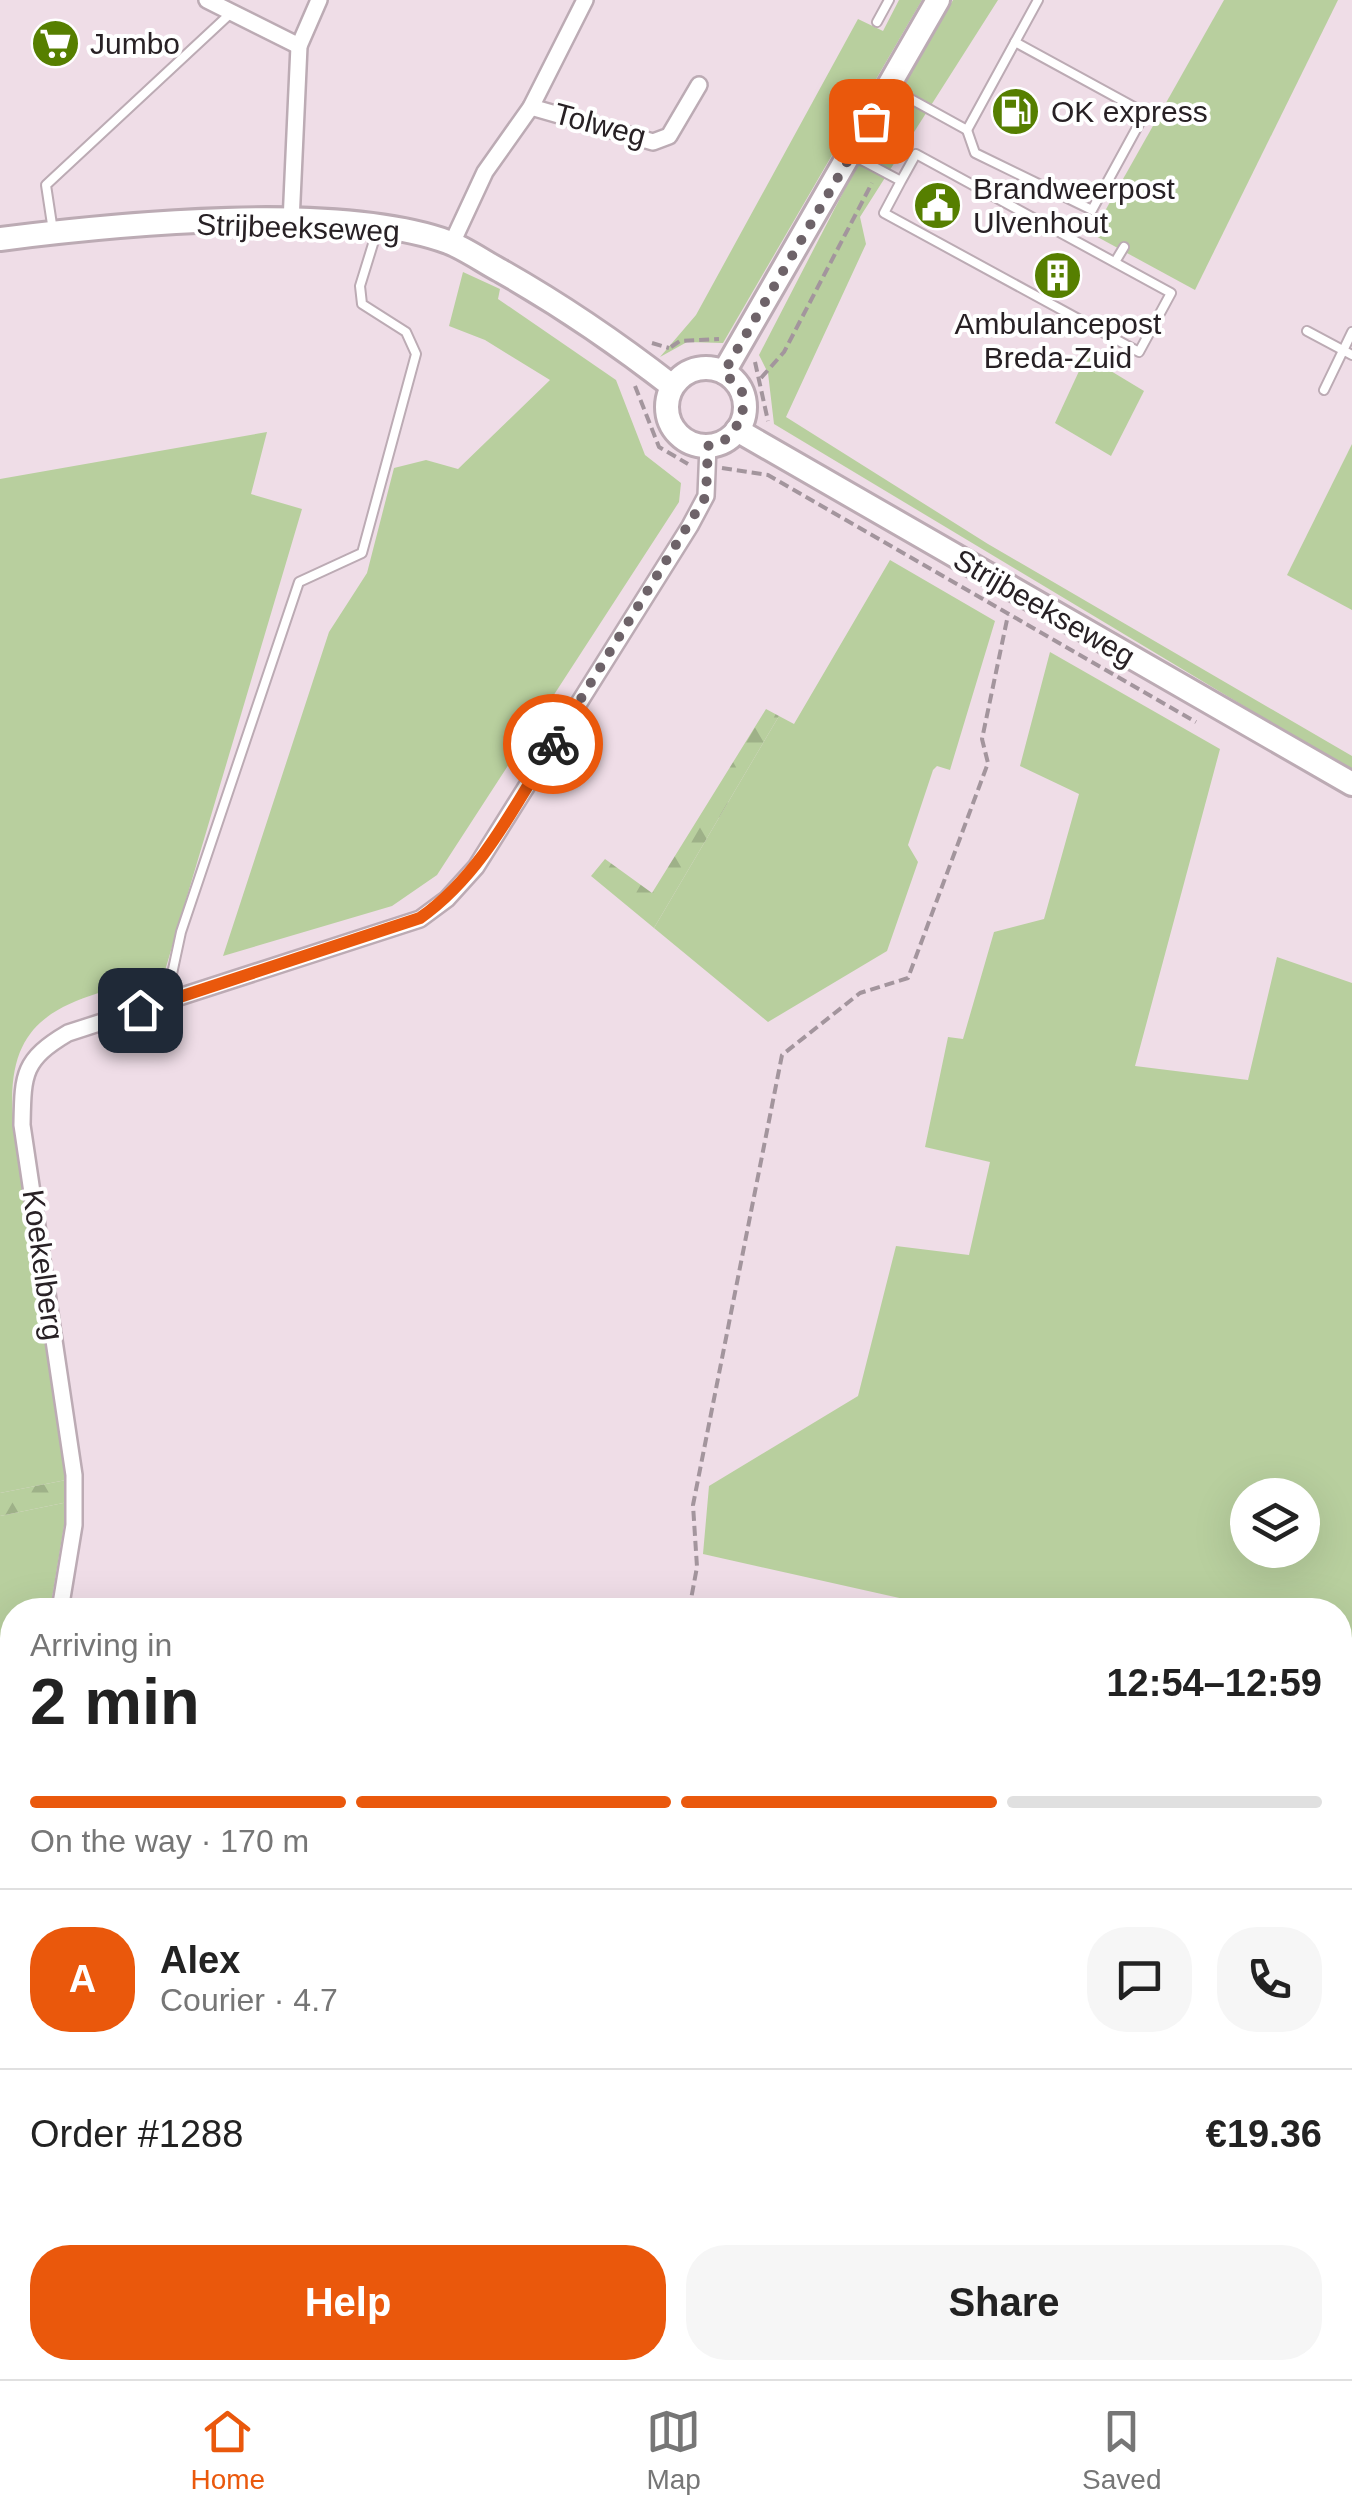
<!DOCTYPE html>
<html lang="en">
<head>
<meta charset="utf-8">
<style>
  :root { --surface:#fff; --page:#f6f6f6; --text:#222; --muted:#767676; --line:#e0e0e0; --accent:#ea580c }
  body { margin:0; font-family:Helvetica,sans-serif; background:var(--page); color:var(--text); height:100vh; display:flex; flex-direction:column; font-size:38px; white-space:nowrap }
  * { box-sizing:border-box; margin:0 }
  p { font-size:32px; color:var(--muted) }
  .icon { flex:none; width:55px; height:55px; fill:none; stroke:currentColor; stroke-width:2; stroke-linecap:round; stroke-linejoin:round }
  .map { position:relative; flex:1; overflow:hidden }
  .details { position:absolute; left:0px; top:1598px; width:1352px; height:782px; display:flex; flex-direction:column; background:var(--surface); border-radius:40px 40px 0 0; box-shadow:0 10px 40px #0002 }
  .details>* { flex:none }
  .fabs { position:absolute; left:1230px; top:1478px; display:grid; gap:20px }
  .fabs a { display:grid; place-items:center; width:90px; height:90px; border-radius:50%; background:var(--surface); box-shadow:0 10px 40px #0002; font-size:50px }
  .pin { position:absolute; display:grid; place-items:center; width:85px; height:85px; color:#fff; margin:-42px; border-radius:20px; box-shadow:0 5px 15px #0006 }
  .courier { position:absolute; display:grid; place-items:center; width:100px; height:100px; margin:-50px; border:8px solid #ea580c; border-radius:50%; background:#fff; color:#222; box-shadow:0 2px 12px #0007 }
  .overview em { font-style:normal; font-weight:800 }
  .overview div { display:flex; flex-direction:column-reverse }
  .overview { display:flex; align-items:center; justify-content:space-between; height:170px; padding:0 30px }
  h1 { font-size:65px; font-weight:800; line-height:75px }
  .bar { display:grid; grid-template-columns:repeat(4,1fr); gap:15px 10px; align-content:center; height:120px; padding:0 30px }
  .bar i { height:12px; border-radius:8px; background:var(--line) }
  .bar .selected { background:var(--accent) }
  .bar p { grid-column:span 4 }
  .line { display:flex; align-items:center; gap:25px; padding:0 30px; border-top:2px solid var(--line) }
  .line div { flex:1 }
  .round { display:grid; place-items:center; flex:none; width:105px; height:105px; border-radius:40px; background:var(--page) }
  .action { display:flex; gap:20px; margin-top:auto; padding:20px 30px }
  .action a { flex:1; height:115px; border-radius:40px; background:var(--accent); color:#fff; font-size:40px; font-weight:800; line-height:115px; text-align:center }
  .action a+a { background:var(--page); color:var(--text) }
  .tab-bar { display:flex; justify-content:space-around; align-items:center; height:140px; border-top:2px solid var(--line); background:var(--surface); font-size:28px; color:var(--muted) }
  .tab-bar a { display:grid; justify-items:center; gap:5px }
  .tab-bar .selected { color:var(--accent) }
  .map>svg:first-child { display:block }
</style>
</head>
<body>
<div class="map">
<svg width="1352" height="2379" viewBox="0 0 1352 2379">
  <defs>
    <pattern id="forest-firs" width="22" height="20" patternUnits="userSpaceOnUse" patternTransform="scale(2.5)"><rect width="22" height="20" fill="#b8cf9e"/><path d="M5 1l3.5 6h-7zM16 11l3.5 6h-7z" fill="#9eb188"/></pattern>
  </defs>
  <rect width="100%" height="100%" fill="#efdde7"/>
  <g fill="#b8cf9e" fill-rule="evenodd">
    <path d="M899 0H922L723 343 687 342 660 357 696 315 858 19 883 31Z"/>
    <path d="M953 0H998L860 217 866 244 786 417 988 544 1352 756V771L774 424 768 373 759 355 851 177Z"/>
    <path d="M1224 0H1338L1195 290 1092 234Z"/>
    <path d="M463 272 500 289 498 299 616 380 645 455 681 483 679 502 437 875 392 906 223 956 329 632 367 573 394 468 426 460 458 469 550 380 485 340 449 326Z"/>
    <path d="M1086 356 1144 391 1111 456 1055 423Z"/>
    <path d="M267 432 251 494 302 509 164 974C77 1001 4 1004 13 1117L66 1480 0 1493V479Z"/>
    <path d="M1352 444V610L1287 575Z"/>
    <path d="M890 560 995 621 950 770 937 766 933 770 908 845 918 862 887 951 768 1022 654 928 779 716 794 724Z"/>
    <path d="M1050 652 1220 749 1135 1066 1248 1080 1277 957 1352 983V1702L1340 1699V1610H953L703 1554 709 1486 858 1396 896 1246 969 1255 990 1162 925 1147 948 1037 963 1039 994 932 1044 919 1079 794 1020 766ZM1248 1495H1302V1550H1248Z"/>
    <path d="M68 1502 50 1610H12V1692L0 1691V1516Z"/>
    <path d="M0 2143 12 2154V2368H515L509 2379H0Z"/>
  </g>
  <g fill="url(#forest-firs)">
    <path d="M766 709 779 716 654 928 591 876 605 859 652 893Z"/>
    <path d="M66 1480 68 1502 0 1516V1493Z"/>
  </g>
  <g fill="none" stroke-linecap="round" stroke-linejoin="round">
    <defs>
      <g id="lane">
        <path d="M877 22 889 0"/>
        <path d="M889 87 967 130 1038 0"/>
        <path d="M967 130 975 153 1092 210 1145 113 1015 42"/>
        <path d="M852 155 901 181 884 213 1139 352 1171 293 916 154 901 181"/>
        <path d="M53 231 46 185 232 12"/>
        <path d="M1115 262 1124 247"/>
        <path d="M1307 331 1352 355"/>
        <path d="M1324 390 1352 332"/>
        <path d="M176 999 172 974 181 932 299 582 362 553 416 354 406 332 362 304 360 286 377 231"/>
        <path d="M528 2379 534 2368"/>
      </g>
      <g id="street">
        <path d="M207 0 299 46"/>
        <path d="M531 107 653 142 669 136 699 85"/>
        <path d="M291 222 299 46 319 0"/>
        <path d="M452 243 485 172 531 107 585 0"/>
        <path d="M60 1610 74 1525V1475L22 1125C23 1075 22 1060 68 1033L420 919 447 899 476 867 690 526 706 496 708 446"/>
        <path d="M0 1952 12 1880"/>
        <path d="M0 2130 12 2146"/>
        <path d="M593 2368 610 2379"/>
      </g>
      <g id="secondary">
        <path d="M0 239C118 224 338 202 448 242 466 249 484 262 501 271 561 305 618 344 672 386"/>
        <circle cx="706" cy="407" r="39"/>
        <path d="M724 372 938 0"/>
        <path d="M737 430 1352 784"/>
      </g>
    </defs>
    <use href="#lane" stroke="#bcabb4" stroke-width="12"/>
    <use href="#street" stroke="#bcabb4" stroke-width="20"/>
    <use href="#secondary" stroke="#bcabb4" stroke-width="28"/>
    <g stroke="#a3959d" stroke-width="4" stroke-dasharray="10 5" stroke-linecap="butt">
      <path d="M886 157 910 113"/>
      <path d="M652 343 669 348"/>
      <path d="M671 347 680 341 719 339"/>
      <path d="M755 362 768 421"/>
      <path d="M761 378 784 352 872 183"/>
      <path d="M635 386 659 447 688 464"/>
      <path d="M722 468 768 475 1196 722"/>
      <path d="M689 1610 697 1567 693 1505 782 1055 860 993 908 978 988 763 982 739 1008 615"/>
    </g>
    <use href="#lane" stroke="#fff" stroke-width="8"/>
    <use href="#street" stroke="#fff" stroke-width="15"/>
    <use href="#secondary" stroke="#fff" stroke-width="22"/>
  </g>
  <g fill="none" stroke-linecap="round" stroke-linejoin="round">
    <path stroke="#6e6369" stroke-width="10" stroke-dasharray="0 18" d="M553 744 706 496 708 446 724 441 743 418 742 392 724 372 871 121"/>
    <path stroke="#ea580c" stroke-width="12" d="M140 1010 420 918C481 875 514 807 553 744"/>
  </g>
  <defs>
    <symbol id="supermarket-disc" viewBox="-11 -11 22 22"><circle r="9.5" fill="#567f00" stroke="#fff"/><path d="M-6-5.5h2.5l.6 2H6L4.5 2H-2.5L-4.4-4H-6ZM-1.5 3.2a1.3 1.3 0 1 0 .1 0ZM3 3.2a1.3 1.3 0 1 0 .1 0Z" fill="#fff"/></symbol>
    <symbol id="fuel-disc" viewBox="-11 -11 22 22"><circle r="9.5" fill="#567f00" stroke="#fff"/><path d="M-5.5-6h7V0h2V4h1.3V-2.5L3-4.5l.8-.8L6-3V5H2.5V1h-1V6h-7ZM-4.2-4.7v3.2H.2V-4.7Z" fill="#fff"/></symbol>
    <symbol id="civic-disc" viewBox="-11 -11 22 22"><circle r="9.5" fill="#567f00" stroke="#fff"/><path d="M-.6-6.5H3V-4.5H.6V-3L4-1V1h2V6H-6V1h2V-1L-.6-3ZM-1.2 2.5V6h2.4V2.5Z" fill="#fff"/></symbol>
    <symbol id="building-disc" viewBox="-11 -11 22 22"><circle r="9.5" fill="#567f00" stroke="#fff"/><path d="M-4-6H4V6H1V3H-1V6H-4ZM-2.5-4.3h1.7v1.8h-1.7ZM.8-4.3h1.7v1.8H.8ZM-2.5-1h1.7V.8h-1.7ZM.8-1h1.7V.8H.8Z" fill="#fff"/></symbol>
  </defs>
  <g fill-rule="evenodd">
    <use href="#supermarket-disc" x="28" y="16" width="55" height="55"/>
    <use href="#fuel-disc" x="988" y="84" width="55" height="55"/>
    <use href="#civic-disc" x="910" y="178" width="55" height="55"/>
    <use href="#building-disc" x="1030" y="248" width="55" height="55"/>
  </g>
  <g text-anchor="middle" stroke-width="8" stroke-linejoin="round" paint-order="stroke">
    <g font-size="30" fill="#282125" stroke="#fff" text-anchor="start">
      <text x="90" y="54">Jumbo</text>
      <text x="1051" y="122">OK express</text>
      <text x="973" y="199">Brandweerpost<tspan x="973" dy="34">Ulvenhout</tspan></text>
      <text x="1058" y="334" text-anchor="middle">Ambulancepost<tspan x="1058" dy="34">Breda-Zuid</tspan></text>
    </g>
    <g font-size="30" fill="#282125" stroke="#fff">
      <text transform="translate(600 125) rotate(15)" y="10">Tolweg</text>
      <text transform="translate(298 228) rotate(2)" y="10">Strijbeekseweg</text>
      <text transform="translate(1044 608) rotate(30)" y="10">Strijbeekseweg</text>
      <text transform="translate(43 1265) rotate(82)" y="10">Koekelberg</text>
    </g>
  </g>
</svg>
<div class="fabs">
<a><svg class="icon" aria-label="layers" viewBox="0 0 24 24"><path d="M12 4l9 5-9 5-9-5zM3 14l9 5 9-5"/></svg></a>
</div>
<div class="pin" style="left:871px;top:121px;background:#ea580c"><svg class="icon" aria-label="bag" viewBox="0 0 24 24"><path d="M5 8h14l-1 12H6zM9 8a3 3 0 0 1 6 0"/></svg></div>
<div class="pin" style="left:140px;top:1010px;background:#1f2937"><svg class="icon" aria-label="home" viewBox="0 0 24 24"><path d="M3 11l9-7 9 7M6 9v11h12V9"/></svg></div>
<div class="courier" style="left:553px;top:744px"><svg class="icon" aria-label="bike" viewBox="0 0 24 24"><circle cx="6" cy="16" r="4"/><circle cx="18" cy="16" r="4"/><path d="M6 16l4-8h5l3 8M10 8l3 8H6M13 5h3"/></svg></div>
<section class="details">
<div class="overview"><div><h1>2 min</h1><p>Arriving in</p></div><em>12:54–12:59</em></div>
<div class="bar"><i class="selected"></i><i class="selected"></i><i class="selected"></i><i></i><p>On the way · 170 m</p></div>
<div class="line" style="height:180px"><b class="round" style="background:var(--accent);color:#fff">A</b><div><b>Alex</b><p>Courier · 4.7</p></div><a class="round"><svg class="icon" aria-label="chat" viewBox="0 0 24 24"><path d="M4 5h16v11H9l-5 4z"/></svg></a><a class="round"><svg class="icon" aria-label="phone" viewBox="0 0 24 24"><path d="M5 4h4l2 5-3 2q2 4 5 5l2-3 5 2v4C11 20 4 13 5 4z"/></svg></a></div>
<div class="line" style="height:130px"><div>Order #1288</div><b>€19.36</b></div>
<div class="action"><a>Help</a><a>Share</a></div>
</section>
</div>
<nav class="tab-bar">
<a class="selected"><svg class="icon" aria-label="home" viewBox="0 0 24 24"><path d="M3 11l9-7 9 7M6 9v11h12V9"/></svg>Home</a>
<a><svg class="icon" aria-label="map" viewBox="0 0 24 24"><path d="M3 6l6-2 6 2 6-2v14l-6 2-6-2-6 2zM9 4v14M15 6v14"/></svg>Map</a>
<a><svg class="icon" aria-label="saved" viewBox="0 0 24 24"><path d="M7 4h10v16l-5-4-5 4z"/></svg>Saved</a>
</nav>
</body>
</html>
